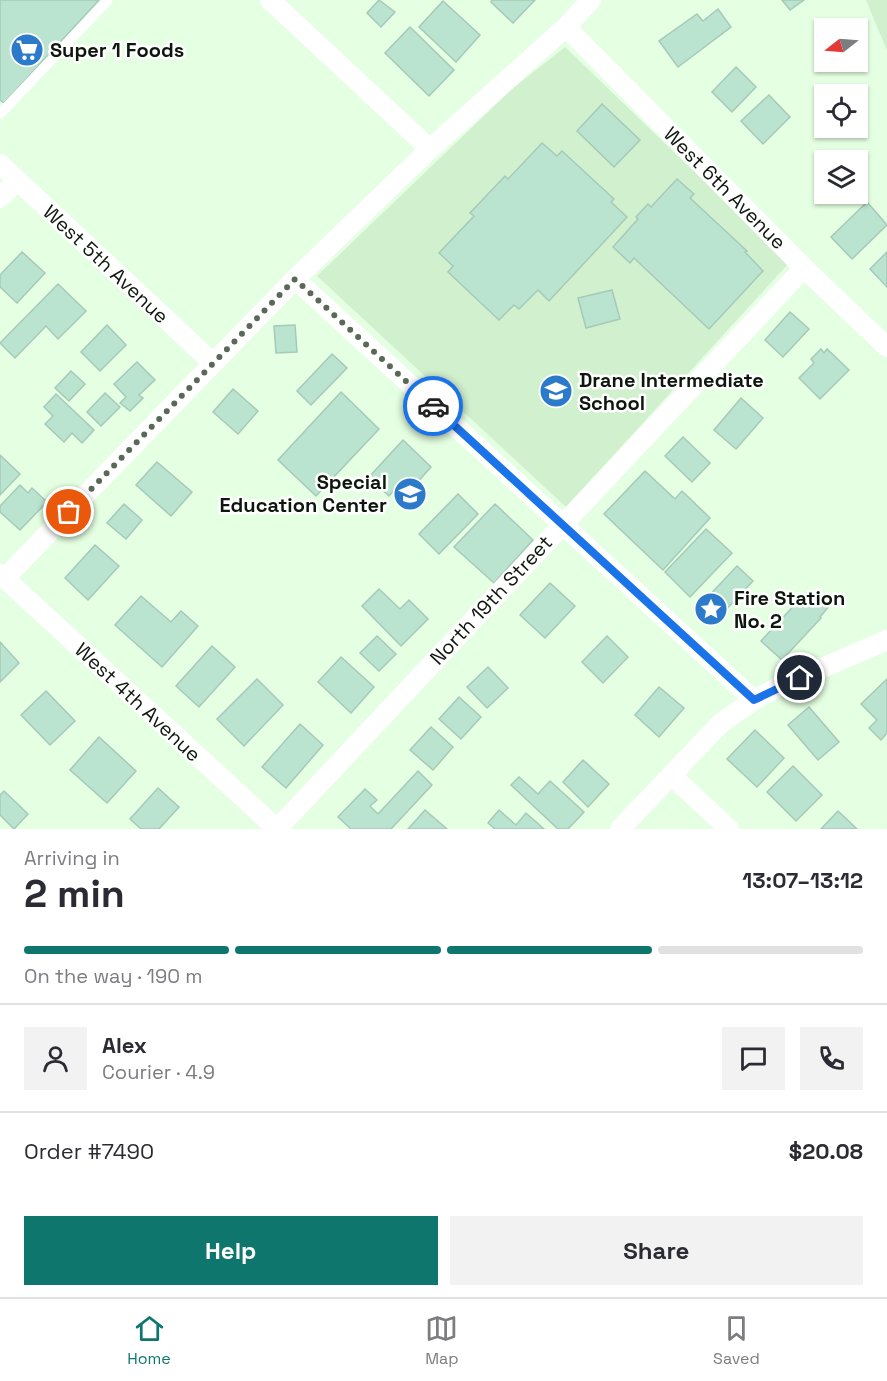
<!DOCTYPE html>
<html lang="en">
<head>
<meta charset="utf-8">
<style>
  :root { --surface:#fff; --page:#f2f2f3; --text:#2b2b33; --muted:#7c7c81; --line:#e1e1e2; --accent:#0f766e }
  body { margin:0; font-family:"Space Grotesk",sans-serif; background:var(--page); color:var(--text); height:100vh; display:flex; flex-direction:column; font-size:22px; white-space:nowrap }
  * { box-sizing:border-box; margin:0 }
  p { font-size:20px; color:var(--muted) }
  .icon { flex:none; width:33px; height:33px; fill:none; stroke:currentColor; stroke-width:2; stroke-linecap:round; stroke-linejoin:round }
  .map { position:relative; height:829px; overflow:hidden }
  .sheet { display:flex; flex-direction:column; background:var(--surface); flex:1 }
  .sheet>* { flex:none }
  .needle { width:39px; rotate:253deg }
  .controls { position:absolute; left:814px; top:18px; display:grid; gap:12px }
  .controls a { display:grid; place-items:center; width:54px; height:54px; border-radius:0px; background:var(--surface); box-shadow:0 2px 4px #0004; font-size:30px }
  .pin { position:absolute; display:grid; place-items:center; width:51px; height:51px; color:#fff; margin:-26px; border:3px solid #fff; border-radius:50%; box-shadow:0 2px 6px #0007 }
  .courier { position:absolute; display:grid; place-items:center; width:60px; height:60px; margin:-30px; border:4px solid #1a73e8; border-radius:50%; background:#fff; color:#222; box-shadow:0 2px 8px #0007 }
  .head em { font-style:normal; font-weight:700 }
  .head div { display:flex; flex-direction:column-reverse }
  .head { display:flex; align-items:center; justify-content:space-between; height:102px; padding:0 24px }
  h1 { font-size:39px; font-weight:700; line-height:45px }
  .bar { display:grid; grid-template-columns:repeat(4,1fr); gap:9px 6px; align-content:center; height:72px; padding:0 24px }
  .bar i { height:8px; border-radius:4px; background:var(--line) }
  .bar .selected { background:var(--accent) }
  .bar p { grid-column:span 4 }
  .line { display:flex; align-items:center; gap:15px; padding:0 24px; border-top:2px solid var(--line) }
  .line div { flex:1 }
  .round { display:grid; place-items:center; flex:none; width:63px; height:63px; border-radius:0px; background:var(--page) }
  .cta { display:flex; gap:12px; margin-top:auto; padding:12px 24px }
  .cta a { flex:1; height:69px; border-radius:0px; background:var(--accent); color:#fff; font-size:24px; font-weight:700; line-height:69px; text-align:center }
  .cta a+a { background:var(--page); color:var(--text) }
  .menu { display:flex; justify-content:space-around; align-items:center; height:84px; border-top:2px solid var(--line); background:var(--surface); font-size:16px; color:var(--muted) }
  .menu a { display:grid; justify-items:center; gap:3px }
  .menu .selected { color:var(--accent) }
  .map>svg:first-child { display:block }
</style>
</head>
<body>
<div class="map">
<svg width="887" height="829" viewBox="0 0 887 829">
  <rect width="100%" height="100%" fill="#e4ffe1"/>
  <g fill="#d1f0ce">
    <path d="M866 0H887V50L878 29Z"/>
    <path d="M565 47 789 263 566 507 317 276 512 89Z"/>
  </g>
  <g fill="#bbe4d0" stroke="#a5cab8" stroke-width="1.5">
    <path d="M0 0H99L4 103 0 100Z"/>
    <path d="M379 0 395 12 381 27 367 13Z"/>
    <path d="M492 0H535L513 23 491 2Z"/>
    <path d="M782 0H804L790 10Z"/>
    <path d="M443 1 480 35 456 62 419 27Z"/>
    <path d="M718 9 731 27 678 67 659 41 697 14 703 21Z"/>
    <path d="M410 27 454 70 429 96 385 53Z"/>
    <path d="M736 67 756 87 732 112 712 92Z"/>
    <path d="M769 95 790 117 763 144 741 121Z"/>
    <path d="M602 104 640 140 614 167 577 131Z"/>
    <path d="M542 143 557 156 562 151 614 199 611 202 627 217 549 301 538 290 519 309 514 305 499 320 448 272 453 266 439 253 474 216 470 213 505 176 508 179Z"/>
    <path d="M677 179 694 194 690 198 747 251 745 252 763 271 709 329 634 258 630 263 613 247 638 219 636 217 648 204 651 207Z"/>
    <path d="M867 202 887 225 852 259 831 237Z"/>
    <path d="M22 252 45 273 17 303 0 287V275Z"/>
    <path d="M887 252V287L870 269Z"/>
    <path d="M58 284 86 311 58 339 46 326 15 358 0 343Z"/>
    <path d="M612 290 620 319 586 328 578 298Z"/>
    <path d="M790 312 809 329 783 357 765 340Z"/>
    <path d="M107 325 126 345 100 371 81 352Z"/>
    <path d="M295 325 297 352 276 353 274 326Z"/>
    <path d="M821 349 824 353 827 349 849 370 820 399 799 378 814 363 811 359Z"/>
    <path d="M332 354 347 368 311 405 297 391Z"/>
    <path d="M137 362 155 380 139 395 143 398 130 411 120 403 126 397 114 384Z"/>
    <path d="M71 371 85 384 69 401 55 388Z"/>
    <path d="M233 389 258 411 238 434 213 412Z"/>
    <path d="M341 392 379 429 316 496 278 460Z"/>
    <path d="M105 393 120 407 101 426 87 412Z"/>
    <path d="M56 394 94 430 82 443 72 433 64 442 45 424 53 416 44 407Z"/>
    <path d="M741 398 763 418 736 449 714 430Z"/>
    <path d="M683 437 710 463 692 482 665 456Z"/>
    <path d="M403 440 431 467 407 494 398 486 389 496 369 477Z"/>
    <path d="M0 455 20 474 0 495Z"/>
    <path d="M157 462 192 492 171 516 136 485Z"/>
    <path d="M645 471 675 499 682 491 710 518 663 570 604 514Z"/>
    <path d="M20 485 28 493 32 488 47 502 20 530 0 512V506Z"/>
    <path d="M458 494 478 514 439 554 419 534Z"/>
    <path d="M124 504 142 520 126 539 107 523Z"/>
    <path d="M495 504 533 540 494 583 454 547Z"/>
    <path d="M706 529 732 553 690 597 665 572Z"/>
    <path d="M95 545 119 566 88 600 65 578Z"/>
    <path d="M737 566 753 581 720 616 704 601Z"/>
    <path d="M550 583 575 606 545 638 520 615Z"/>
    <path d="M379 589 400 609 409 600 428 619 401 646 362 606Z"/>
    <path d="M141 596 171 622 181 611 198 626 162 667 115 625Z"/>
    <path d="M818 596 829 606 820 617 821 618 782 660 761 641 800 599 808 606Z"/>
    <path d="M377 636 396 654 379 671 360 653Z"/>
    <path d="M607 636 628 657 603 683 582 662Z"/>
    <path d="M0 642 19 663 0 682Z"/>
    <path d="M212 646 235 667 199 707 176 686Z"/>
    <path d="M341 657 374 687 351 713 318 682Z"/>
    <path d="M488 667 508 688 487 708 467 687Z"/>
    <path d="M257 679 283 705 244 746 217 719Z"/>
    <path d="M887 679V733L881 740 869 728 877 720 861 704Z"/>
    <path d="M659 687 684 708 659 737 635 715Z"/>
    <path d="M46 691 75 721 50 745 21 715Z"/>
    <path d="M459 697 481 717 461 739 439 719Z"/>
    <path d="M809 707 839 742 818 760 788 725Z"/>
    <path d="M300 724 323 745 286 788 262 767Z"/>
    <path d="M431 727 453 747 433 770 410 750Z"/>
    <path d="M755 730 784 758 757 787 727 759Z"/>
    <path d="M99 737 136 771 107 803 70 770Z"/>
    <path d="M583 760 609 784 588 807 563 782Z"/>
    <path d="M793 766 822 795 796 821 767 792Z"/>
    <path d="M418 771 432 785 391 829H351L338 817 365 789 377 800 370 806 378 814Z"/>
    <path d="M519 777 538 794 550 781 584 812 568 829H558L511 785Z"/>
    <path d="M158 788 179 807 159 829H141L130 819Z"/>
    <path d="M4 791 28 814 14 829 0 815V795Z"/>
    <path d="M425 810 447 829H408Z"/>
    <path d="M499 810 516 825 526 813 544 829H495L488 823Z"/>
    <path d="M838 811 857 829H821Z"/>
  </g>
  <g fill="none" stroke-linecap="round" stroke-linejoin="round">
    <path stroke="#fff" stroke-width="10" d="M0 114 108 0"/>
    <g stroke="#fff" stroke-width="20">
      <path d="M270 0 430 149"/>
      <path d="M566 27 804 268 887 347"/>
      <path d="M0 164 213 363"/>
      <path d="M0 198 17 181"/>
      <path d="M295 279 754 700"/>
      <path d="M0 574 277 829"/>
      <path d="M5 578 295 279 430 149 566 27 591 0"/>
      <path d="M671 775 729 829"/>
      <path d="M277 829 804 268"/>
      <path d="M620 829 721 723 754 700 778 687 887 640"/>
    </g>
  </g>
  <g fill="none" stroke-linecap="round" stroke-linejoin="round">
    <path stroke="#596857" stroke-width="6" stroke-dasharray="0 10.8" d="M69 512 295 279 433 406"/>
    <path stroke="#1a73e8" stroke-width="8" d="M433 406 754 700 800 678"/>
  </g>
  <defs>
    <symbol id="supermarket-disc" viewBox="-11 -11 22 22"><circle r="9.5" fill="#2c7bca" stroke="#fff"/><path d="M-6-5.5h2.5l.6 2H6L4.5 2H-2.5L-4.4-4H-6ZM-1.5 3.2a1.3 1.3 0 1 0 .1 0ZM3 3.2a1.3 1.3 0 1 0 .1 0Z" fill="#fff"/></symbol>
    <symbol id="school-disc" viewBox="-11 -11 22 22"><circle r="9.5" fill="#2c7bca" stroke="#fff"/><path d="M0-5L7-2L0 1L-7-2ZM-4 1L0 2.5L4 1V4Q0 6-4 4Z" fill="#fff"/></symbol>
    <symbol id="sight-disc" viewBox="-11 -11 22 22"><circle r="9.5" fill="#2c7bca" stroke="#fff"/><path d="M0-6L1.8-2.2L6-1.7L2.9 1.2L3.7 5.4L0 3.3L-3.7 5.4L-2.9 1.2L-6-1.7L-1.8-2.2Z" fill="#fff"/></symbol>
  </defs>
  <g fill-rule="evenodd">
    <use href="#supermarket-disc" x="8" y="31" width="38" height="38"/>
    <use href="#school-disc" x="537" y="372" width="38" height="38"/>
    <use href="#school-disc" x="391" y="475" width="38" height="38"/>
    <use href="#sight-disc" x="692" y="590" width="38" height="38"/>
  </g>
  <g text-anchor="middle" stroke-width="5" stroke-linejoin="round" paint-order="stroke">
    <g font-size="20" font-weight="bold" fill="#0e170d" stroke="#fff" text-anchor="start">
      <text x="50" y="57">Super 1 Foods</text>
      <text x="579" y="387">Drane Intermediate<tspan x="579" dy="23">School</tspan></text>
      <text x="387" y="489" text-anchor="end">Special<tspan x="387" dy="23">Education Center</tspan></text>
      <text x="734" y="605">Fire Station<tspan x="734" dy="23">No. 2</tspan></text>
    </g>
    <g font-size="20" fill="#0e170d" stroke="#fff">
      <text transform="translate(725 188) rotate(45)" y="7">West 6th Avenue</text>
      <text transform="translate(106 264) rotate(43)" y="7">West 5th Avenue</text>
      <text transform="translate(491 600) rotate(-47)" y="7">North 19th Street</text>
      <text transform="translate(138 702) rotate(43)" y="7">West 4th Avenue</text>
    </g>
  </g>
</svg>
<div class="controls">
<a><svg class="needle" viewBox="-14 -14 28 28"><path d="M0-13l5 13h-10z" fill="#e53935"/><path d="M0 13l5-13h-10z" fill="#7c7c81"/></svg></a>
<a><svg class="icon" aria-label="locate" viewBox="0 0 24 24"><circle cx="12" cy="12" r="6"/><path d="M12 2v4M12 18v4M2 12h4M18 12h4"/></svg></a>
<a><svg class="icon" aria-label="layers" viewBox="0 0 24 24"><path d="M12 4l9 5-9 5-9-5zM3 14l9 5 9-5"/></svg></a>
</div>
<div class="pin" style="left:69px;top:512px;background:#ea580c"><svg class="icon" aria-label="bag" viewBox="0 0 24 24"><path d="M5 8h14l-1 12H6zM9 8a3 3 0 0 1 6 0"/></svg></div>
<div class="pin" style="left:800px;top:678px;background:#1f2937"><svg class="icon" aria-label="home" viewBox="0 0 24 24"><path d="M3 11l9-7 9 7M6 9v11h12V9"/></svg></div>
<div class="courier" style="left:433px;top:406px"><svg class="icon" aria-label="car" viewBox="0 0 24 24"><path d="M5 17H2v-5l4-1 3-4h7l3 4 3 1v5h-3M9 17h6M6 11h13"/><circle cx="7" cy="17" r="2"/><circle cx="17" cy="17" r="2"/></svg></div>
</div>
<section class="sheet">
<div class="head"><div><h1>2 min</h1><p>Arriving in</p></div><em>13:07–13:12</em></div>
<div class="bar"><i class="selected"></i><i class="selected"></i><i class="selected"></i><i></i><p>On the way · 190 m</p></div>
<div class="line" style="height:108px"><a class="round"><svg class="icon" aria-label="person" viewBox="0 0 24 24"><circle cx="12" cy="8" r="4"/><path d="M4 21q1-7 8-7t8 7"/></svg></a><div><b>Alex</b><p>Courier · 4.9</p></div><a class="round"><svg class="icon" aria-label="chat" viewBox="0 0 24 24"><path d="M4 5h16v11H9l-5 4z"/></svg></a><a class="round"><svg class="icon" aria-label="phone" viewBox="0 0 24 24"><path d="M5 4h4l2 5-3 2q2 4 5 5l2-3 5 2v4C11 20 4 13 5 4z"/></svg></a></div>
<div class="line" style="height:78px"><div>Order #7490</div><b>$20.08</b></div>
<div class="cta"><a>Help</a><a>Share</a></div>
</section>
<nav class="menu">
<a class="selected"><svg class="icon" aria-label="home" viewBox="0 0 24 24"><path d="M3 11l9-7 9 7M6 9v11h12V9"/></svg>Home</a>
<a><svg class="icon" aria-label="map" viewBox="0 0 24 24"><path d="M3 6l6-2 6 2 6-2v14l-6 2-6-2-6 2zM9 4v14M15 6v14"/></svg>Map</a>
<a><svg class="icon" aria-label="saved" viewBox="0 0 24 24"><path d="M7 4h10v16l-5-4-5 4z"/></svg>Saved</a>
</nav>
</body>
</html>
